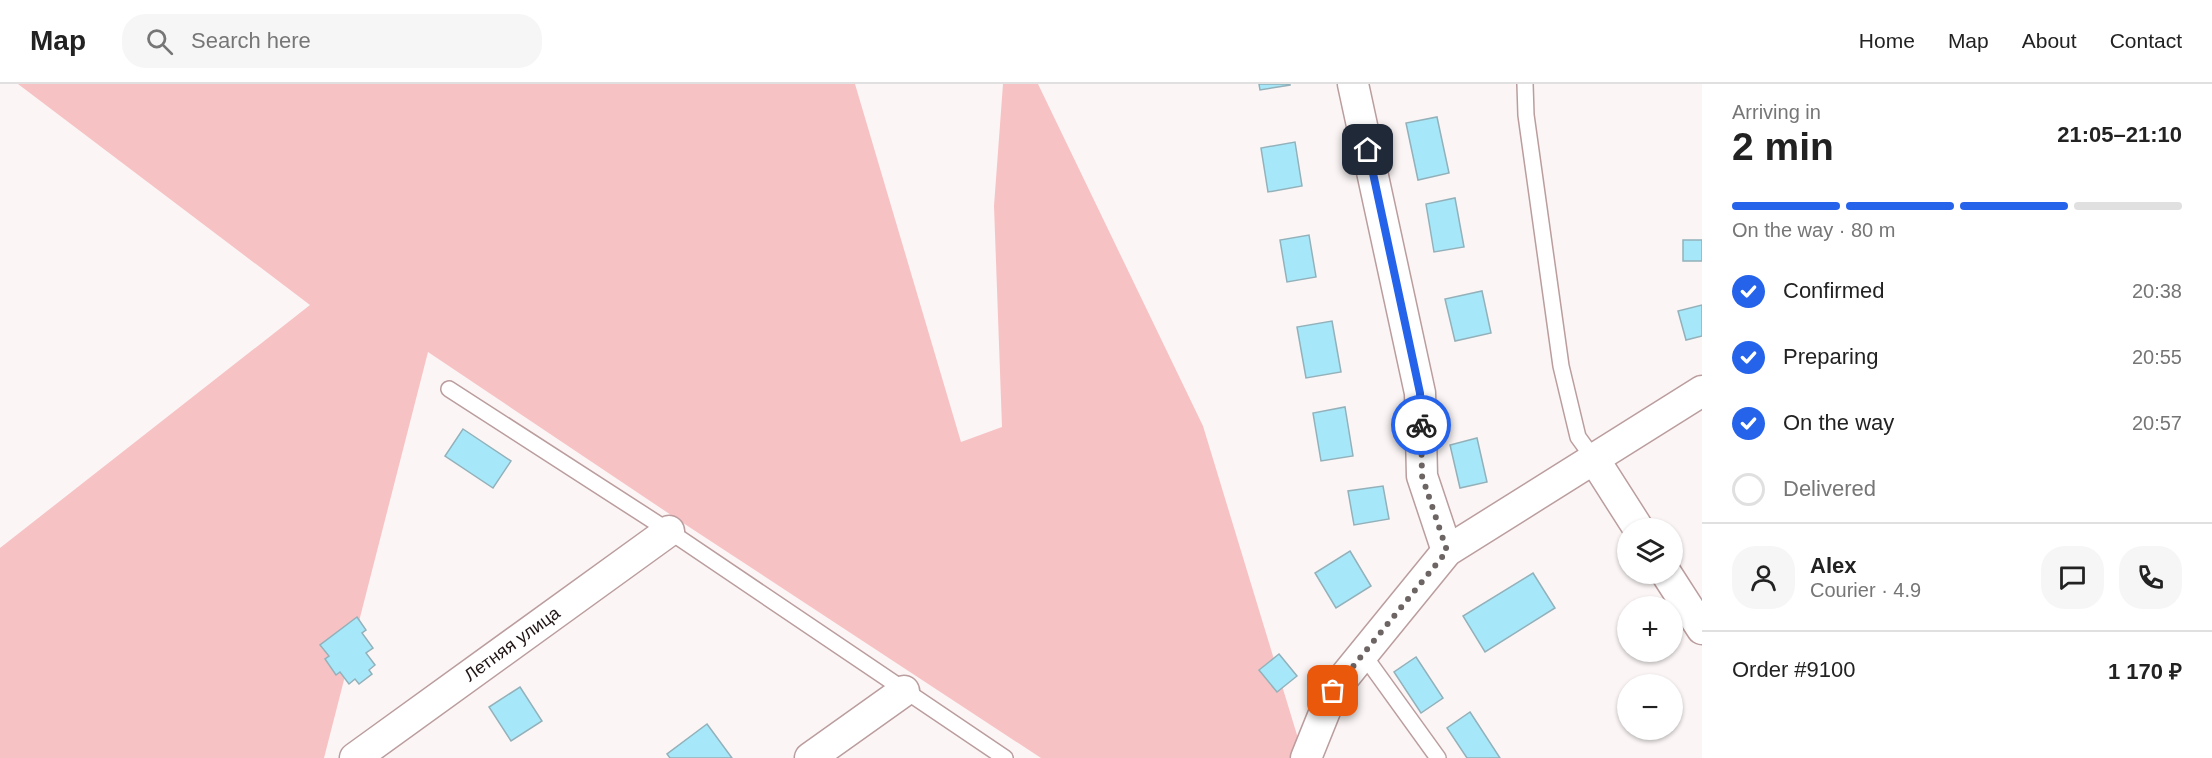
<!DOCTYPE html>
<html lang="en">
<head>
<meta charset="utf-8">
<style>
  :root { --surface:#fff; --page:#f6f6f6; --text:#222; --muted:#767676; --line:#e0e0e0; --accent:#2563eb }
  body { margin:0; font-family:Arial,sans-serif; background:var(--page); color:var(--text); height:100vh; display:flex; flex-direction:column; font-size:22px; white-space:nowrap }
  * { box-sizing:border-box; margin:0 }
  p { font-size:20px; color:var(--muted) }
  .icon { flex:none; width:33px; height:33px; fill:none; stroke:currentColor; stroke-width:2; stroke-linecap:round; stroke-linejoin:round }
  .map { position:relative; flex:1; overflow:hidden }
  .sheet { display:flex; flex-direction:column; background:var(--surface); width:510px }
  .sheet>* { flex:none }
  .buttons { position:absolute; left:1617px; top:434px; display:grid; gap:12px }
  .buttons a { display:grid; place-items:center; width:66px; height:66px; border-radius:50%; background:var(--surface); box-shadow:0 2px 4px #0004; font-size:30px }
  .pin { position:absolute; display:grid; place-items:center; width:51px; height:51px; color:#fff; margin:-26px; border-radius:12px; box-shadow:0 3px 9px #0006 }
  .courier { position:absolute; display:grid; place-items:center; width:60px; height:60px; margin:-30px; border:4px solid #2563eb; border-radius:50%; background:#fff; color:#222; box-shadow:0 2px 8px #0007 }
  .summary em { font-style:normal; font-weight:700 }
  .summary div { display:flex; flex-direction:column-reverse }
  .summary { display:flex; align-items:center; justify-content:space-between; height:102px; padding:0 30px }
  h1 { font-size:39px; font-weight:700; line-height:45px }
  .bar { display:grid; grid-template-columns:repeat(4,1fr); gap:9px 6px; align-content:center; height:72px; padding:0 30px }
  .bar i { height:8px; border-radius:4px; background:var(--line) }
  .bar .current { background:var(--accent) }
  .bar p { grid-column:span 4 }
  .line { display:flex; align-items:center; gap:15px; padding:0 30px; border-top:2px solid var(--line) }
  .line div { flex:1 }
  .round { display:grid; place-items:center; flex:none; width:63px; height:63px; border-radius:24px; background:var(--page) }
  ol { padding:0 30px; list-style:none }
  li { display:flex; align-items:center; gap:18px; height:66px }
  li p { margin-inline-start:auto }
  li .icon { padding:6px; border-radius:50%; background:var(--accent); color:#fff; stroke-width:4 }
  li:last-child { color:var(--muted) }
  li i { width:33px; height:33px; border:3px solid var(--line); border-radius:50% }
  header { display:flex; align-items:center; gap:36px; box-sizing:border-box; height:84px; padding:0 30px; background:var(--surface); border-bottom:2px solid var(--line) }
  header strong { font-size:28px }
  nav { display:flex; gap:33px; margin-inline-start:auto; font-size:21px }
  .search { width:420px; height:54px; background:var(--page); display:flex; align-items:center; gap:15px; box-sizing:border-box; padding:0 21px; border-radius:24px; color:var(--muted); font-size:22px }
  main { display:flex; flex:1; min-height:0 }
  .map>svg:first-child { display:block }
</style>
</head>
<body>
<header>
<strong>Map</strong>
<div class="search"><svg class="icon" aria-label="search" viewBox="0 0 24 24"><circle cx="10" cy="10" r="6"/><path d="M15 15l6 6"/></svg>Search here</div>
<nav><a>Home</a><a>Map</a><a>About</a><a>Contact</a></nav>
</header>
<main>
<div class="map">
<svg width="1702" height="674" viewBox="0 0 1702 674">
  <rect width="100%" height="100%" fill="#fbf5f5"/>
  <path fill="#f7c2c4" d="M18 0H855L961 358 1002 343 994 122 1003 0H1038L1203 342 1304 674H1041L677 435 428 268 324 674H0V464L310 221Z"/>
  <g fill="#a6e8f9" stroke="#93b1ba" stroke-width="1.5">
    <path d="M1259 0H1290V1L1260 6Z"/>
    <path d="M1437 33 1449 89 1418 96 1406 39Z"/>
    <path d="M1295 58 1302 102 1268 108 1261 64Z"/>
    <path d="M1455 114 1464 163 1434 168 1426 120Z"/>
    <path d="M1309 151 1316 193 1287 198 1280 156Z"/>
    <rect x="1683" y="156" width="19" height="21"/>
    <path d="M1482 207 1491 249 1455 257 1445 215Z"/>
    <path d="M1702 221V252L1686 256 1678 227Z"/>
    <path d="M1332 237 1341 288 1306 294 1297 243Z"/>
    <path d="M1345 323 1353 372 1321 377 1313 329Z"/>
    <path d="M463 345 511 377 493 404 445 372Z"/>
    <path d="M1477 354 1487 398 1460 404 1450 361Z"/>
    <path d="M1383 402 1389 435 1354 441 1348 407Z"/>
    <path d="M1350 467 1371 502 1336 524 1315 489Z"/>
    <path d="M1533 489 1555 524 1485 568 1463 532Z"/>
    <path d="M357 533 366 546 362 549 373 564 366 569 375 581 369 586 372 590 359 600 355 595 349 600 340 588 336 591 325 575 329 572 320 561Z"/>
    <path d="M1279 570 1297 592 1277 608 1259 586Z"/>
    <path d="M1416 573 1443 614 1421 629 1394 588Z"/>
    <path d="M520 603 542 637 511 657 489 623Z"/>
    <path d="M1470 628 1500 674H1467L1447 644Z"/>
    <path d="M707 640 732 674H670L667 670Z"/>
  </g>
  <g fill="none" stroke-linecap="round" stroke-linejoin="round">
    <defs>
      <g id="lane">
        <path d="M1525 0 1526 31 1561 282 1578 353 1594 375"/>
        <path d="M449 305 669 447 1005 674"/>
        <path d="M1363 570 1438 674"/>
      </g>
      <g id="street">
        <path d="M1353 0 1420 309 1422 392 1447 467"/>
        <path d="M1594 375 1638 444"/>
        <path d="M1666 489 1702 545"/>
        <path d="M355 674 669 447"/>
        <path d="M810 674 904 607"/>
        <path d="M1306 674 1333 607 1447 467 1702 307"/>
      </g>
    </defs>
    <use href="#lane" stroke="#bb9d9e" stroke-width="18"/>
    <use href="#street" stroke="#bb9d9e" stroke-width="33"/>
    <use href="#lane" stroke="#fff" stroke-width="15"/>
    <use href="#street" stroke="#fff" stroke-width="30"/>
  </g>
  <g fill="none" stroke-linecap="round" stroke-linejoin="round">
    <path stroke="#6d6464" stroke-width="6" stroke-dasharray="0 10.8" d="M1333 607 1447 467 1422 392 1421 341"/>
    <path stroke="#2563eb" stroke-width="8" d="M1368 66 1420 309 1421 341"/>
  </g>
  <g text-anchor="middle" stroke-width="4.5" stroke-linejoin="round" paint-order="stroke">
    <g font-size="18" fill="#211616" stroke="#fff">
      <text transform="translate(512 560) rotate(-36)" y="6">Летняя улица</text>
    </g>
  </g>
</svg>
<div class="buttons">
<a><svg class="icon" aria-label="layers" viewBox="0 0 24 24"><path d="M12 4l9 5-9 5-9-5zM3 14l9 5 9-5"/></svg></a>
<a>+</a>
<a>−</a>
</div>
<div class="pin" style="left:1333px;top:607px;background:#ea580c"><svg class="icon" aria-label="bag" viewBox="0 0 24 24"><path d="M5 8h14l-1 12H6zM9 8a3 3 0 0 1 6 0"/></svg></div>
<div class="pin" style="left:1368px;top:66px;background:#1f2937"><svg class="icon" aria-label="home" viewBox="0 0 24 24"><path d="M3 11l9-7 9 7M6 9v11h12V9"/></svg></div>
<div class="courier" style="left:1421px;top:341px"><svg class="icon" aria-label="bike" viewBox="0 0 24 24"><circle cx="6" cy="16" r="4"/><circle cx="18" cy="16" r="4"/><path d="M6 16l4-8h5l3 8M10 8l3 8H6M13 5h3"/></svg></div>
</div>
<section class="sheet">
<div class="summary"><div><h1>2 min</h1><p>Arriving in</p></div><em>21:05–21:10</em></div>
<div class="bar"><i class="current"></i><i class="current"></i><i class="current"></i><i></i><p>On the way · 80 m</p></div>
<ol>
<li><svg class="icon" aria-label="check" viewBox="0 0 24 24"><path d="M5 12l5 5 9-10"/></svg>Confirmed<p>20:38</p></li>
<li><svg class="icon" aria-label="check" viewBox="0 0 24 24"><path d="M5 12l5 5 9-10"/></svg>Preparing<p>20:55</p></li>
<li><svg class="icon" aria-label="check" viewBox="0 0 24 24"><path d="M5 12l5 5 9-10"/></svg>On the way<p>20:57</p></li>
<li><i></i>Delivered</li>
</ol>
<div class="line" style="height:108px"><a class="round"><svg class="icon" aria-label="person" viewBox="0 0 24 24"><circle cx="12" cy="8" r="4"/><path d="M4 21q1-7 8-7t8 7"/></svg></a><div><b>Alex</b><p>Courier · 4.9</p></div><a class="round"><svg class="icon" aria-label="chat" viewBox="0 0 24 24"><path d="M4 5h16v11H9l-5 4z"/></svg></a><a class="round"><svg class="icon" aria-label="phone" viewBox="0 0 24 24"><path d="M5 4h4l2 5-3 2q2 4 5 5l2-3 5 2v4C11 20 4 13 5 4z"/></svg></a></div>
<div class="line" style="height:78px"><div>Order #9100</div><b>1 170 ₽</b></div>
</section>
</main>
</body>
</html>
